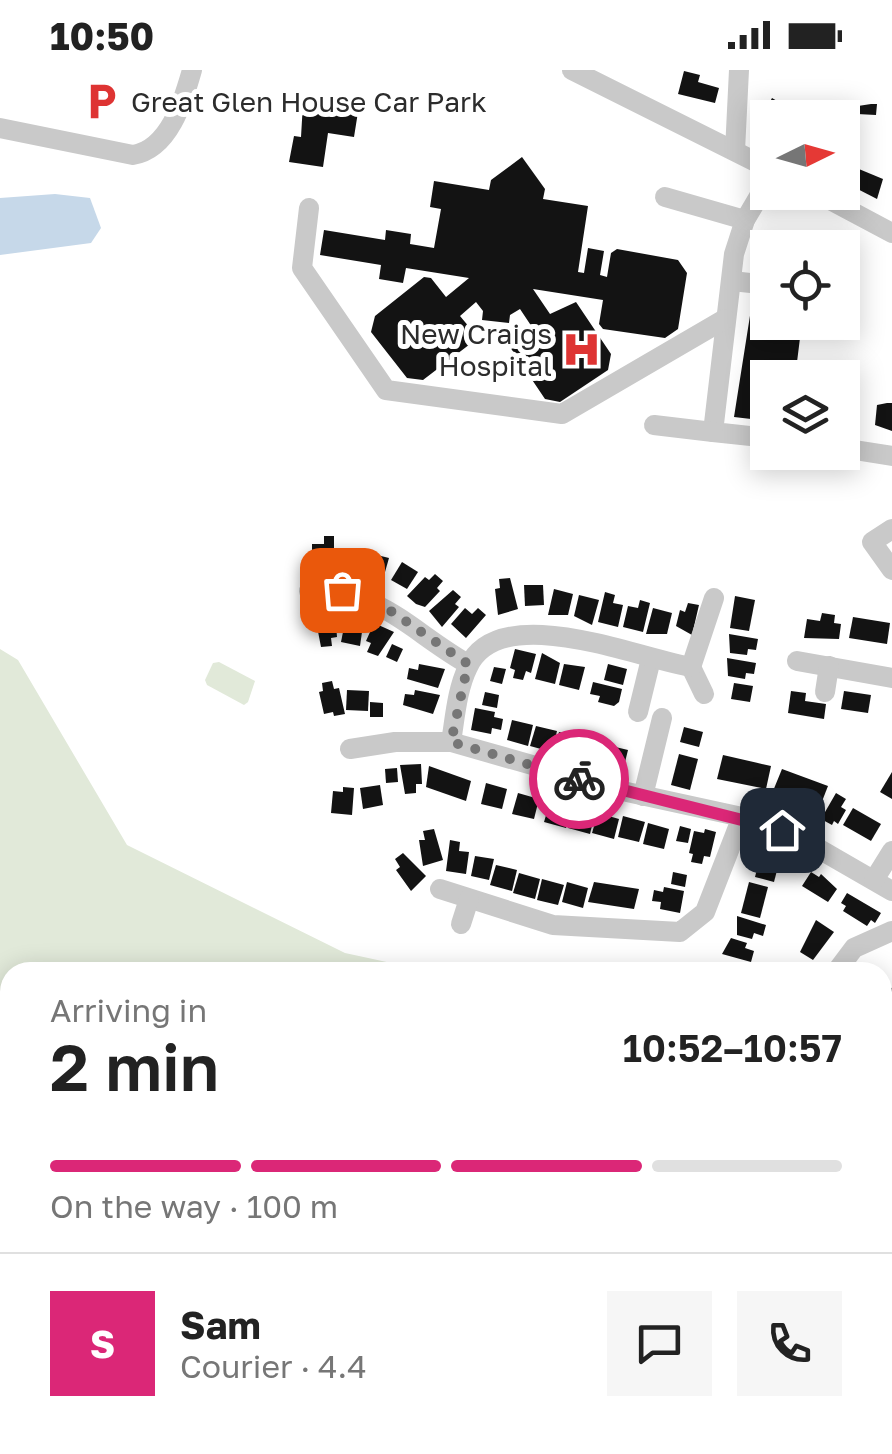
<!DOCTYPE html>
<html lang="en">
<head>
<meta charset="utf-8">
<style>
  :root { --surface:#fff; --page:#f6f6f6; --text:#222; --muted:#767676; --line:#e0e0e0; --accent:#db2777 }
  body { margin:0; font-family:"Golos Text",sans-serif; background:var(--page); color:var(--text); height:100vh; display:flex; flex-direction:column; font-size:38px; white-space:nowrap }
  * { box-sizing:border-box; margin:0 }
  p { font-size:32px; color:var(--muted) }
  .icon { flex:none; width:55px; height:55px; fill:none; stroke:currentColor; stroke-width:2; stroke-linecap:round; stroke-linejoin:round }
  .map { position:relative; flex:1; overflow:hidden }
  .drawer { position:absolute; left:0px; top:892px; width:892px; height:492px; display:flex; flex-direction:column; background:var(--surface); border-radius:30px 30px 0 0; box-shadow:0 5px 25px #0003 }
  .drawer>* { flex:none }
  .needle { width:65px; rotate:85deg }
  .fabs { position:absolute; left:750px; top:30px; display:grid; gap:20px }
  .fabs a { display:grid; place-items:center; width:110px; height:110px; border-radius:0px; background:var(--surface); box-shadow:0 5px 25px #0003; font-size:50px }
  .pin { position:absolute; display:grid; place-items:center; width:85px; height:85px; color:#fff; margin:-42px; border-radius:20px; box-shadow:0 5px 15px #0006 }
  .courier { position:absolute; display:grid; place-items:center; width:100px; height:100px; margin:-50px; border:8px solid #db2777; border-radius:50%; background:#fff; color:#222; box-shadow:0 2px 12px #0007 }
  .summary em { font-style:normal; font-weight:600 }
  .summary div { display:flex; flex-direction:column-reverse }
  .summary { display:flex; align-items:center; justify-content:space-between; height:170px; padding:0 50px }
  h1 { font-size:65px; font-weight:600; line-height:75px }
  .bar { display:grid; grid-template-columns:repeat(4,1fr); gap:15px 10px; align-content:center; height:120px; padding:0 50px }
  .bar i { height:12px; border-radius:8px; background:var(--line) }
  .bar .selected { background:var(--accent) }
  .bar p { grid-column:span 4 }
  .line { display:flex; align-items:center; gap:25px; padding:0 50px; border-top:2px solid var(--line) }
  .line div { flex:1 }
  .round { display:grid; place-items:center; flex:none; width:105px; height:105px; border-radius:0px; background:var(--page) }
  .status { display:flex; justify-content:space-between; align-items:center; height:70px; padding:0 50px; background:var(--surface); direction:ltr }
  .status svg { height:28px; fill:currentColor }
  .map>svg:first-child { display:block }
</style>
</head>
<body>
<div class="status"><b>10:50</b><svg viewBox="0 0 49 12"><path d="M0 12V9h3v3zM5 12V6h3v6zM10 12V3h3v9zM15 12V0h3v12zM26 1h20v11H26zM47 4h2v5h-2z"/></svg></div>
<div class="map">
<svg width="892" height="1384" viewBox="0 0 892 1384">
  <rect width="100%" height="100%" fill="#fff"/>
  <g fill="#e1e9d9">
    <path d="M0 579 18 590 127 775 345 883 433 902H10V1331L0 1330Z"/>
    <path d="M219 592 255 611 248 632 244 635 207 615 205 610 213 593Z"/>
    <path d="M883 1133 892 1135V1384L457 1383 458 1375H882Z"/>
  </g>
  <path fill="#c6d8e9" d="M55 124 90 128 101 158 91 173 0 185V128Z"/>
  <g fill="#131313">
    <path d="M684 1 700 5 698 12 719 18 715 33 678 24Z"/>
    <path d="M772 28 784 35 779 44 786 48H768V53L761 49Z"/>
    <path d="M303 33 358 42 354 67 328 63 323 97 289 92 294 66 301 67Z"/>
    <path d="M871 34H877L876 45 857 44 858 36Z"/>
    <path d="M522 87 545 119 543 129 588 136 578 202 584 203 588 178 604 181 600 205 607 207 611 183 617 179 678 190 687 203 678 259 665 268 603 259 599 254 603 230 533 219 550 244 576 232 611 284 608 300 560 332 545 329 510 277 511 270 532 257 520 239 510 245 509 253 482 250 483 241 476 232 460 246 475 264 474 271 423 310 407 308 371 262 375 246 424 207 431 208 446 227 469 208 406 198 403 213 379 209 381 195 320 185 324 160 385 170 386 160 411 164 410 174 434 178 441 139 430 137 434 111 489 120 491 110Z"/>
    <path d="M842 92 883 109 877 129 842 111Z"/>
    <path d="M752 233 768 237V252H802L795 308H768V351L734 347Z"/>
    <path d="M887 333H892V361L875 355 877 335Z"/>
    <path d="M324 466H334V496H312V474H324Z"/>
    <path d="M369 483 389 488 383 509 363 504Z"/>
    <path d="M402 492 418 502 407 519 391 510Z"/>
    <path d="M435 504 443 511 437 518 440 521 425 537 416 534 407 526 425 507 429 510Z"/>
    <path d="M510 508 518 539 498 545 495 519 500 518 499 509Z"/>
    <path d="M524 515H543L544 535 525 536Z"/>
    <path d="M554 519 573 524 568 545H548Z"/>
    <path d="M453 520 461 527 455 534 459 537 442 557 429 541Z"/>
    <path d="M605 522 615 525 613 533 623 535 618 557 598 552Z"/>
    <path d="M579 525 599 530 592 555 574 546Z"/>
    <path d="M735 526 755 530 749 561 730 558Z"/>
    <path d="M640 530 650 533 643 562 623 557 628 536 638 538Z"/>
    <path d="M688 533 699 535 692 565 676 556 680 540 685 542Z"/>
    <path d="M465 538 472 544 478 538 486 545 466 568 451 554Z"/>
    <path d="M653 538 672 543 667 564H646Z"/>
    <path d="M335 541 337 567 331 568 332 576 321 577 315 546Z"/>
    <path d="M822 543 835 545 834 553 841 554 839 569 804 568 807 549 820 551Z"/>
    <path d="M853 547 890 553 887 574 849 568Z"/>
    <path d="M345 552 363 555 360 576 341 572Z"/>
    <path d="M374 553 394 562 378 586 367 582 371 573 366 571Z"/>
    <path d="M729 564 758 569 756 580 748 579 747 585 730 583Z"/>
    <path d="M392 574 403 579 397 592 386 587Z"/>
    <path d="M515 579 536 584 531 603 526 601 523 610 513 608 515 600 510 598Z"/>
    <path d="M542 583 560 593 555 614 535 609Z"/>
    <path d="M727 588 756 593 754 604 746 603 745 609 728 606Z"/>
    <path d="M419 594 445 599 438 618 407 609 409 598 418 600Z"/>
    <path d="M564 594 585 597 579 620 559 615Z"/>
    <path d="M608 594 627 599 623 615 604 610Z"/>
    <path d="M494 597 506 599 502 614 490 611Z"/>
    <path d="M332 611 334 619 339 618 345 644 334 646 333 642 324 644 319 622 323 621 322 613Z"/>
    <path d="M593 612 622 619 619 632 614 636 598 632 600 626 590 624Z"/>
    <path d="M734 613 753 616 750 632 731 629Z"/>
    <path d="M347 620 369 621 368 641 346 640Z"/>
    <path d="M415 620 440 625 433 644 403 635 405 624 414 625Z"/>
    <path d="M791 621 806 623 805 631 826 634 824 649 788 643Z"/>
    <path d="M844 621 871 625 868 643 841 639Z"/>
    <path d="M485 622 499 625 497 638 482 635Z"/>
    <path d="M370 632 383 633V647H370Z"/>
    <path d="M475 638 495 642 494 647 503 649 501 660 492 658 491 664 471 660Z"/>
    <path d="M512 650 533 655 528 676 507 670Z"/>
    <path d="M536 656 557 661 552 682 530 676Z"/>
    <path d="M684 657 703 662 699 677 680 672Z"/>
    <path d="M559 662 581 667 575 688 554 682Z"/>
    <path d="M582 668 604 673 599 694 577 688Z"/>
    <path d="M607 675 628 680 623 700 601 695Z"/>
    <path d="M679 684 698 689 690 720 671 715Z"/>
    <path d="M723 685 771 696 766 719 717 709Z"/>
    <path d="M421 694 422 714H416V723L405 724 400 695Z"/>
    <path d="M429 696 471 711 466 731 426 717Z"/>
    <path d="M397 698 398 712 386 713 385 699Z"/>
    <path d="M782 699 828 716 819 739 773 721Z"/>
    <path d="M892 702V729L880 722Z"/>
    <path d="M486 713 507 719 502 739 481 734Z"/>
    <path d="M380 715 383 735 363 739 360 718Z"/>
    <path d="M343 717 354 718 352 745 331 743 333 721 343 722Z"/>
    <path d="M518 723 539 729 534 749 512 744Z"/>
    <path d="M836 723 846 729 841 737 846 740 838 754 834 751 832 755 821 749Z"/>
    <path d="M550 732 571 738 566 758 544 752Z"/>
    <path d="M574 738 595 743 590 764 568 758Z"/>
    <path d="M853 738 881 754 871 771 843 755Z"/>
    <path d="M598 743 619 749 614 769 592 763Z"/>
    <path d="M623 746 645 752 639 772 618 767Z"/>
    <path d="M648 753 669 759 664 779 643 774Z"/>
    <path d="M680 756 691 759 688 773 676 771Z"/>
    <path d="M434 759 443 790 423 796 419 770H425L423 761Z"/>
    <path d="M705 759 716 762 710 787 704 786 702 794 691 792 693 784 689 783 694 761 704 763Z"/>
    <path d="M450 770 460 772 459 781 469 782 466 804 446 801Z"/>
    <path d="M763 776 782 781 774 812 755 807Z"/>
    <path d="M403 783 426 806 411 821 396 800 400 797 395 789Z"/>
    <path d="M475 786 494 789 489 810 471 806Z"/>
    <path d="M496 795 517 800 512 821 490 815Z"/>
    <path d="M673 802 687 805 685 817 671 814Z"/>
    <path d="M811 802 819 807 821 804 837 819 828 832 802 816Z"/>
    <path d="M519 803 540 809 535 829 513 823Z"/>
    <path d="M542 809 564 815 558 835 537 830Z"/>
    <path d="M567 812 588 818 583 838 562 832Z"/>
    <path d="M594 812 639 819 634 839 588 832Z"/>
    <path d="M749 812 768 817 760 848 741 843Z"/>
    <path d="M664 817 684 821 680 843 660 839 661 832 652 831 654 820 663 822Z"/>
    <path d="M847 823 881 843 875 853 871 850 867 856 843 841 846 836 841 833Z"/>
    <path d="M737 846 766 855 763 866 754 863 752 869 737 865Z"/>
    <path d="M816 850 834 862 813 890 800 882Z"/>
    <path d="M731 868 747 873 745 878 754 881 751 892 722 884Z"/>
    <path d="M882 916 892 918V938L882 935Z"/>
  </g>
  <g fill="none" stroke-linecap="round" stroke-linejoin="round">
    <g stroke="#c9c9c9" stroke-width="20">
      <path d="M572 0 768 98"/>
      <path d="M0 58 133 85C169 79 183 32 192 0"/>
      <path d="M735 81 739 0"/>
      <path d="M768 111 745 150 734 184 713 362 768 368"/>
      <path d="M815 122 892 163"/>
      <path d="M665 127 745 150"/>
      <path d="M309 138 302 198 386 320 562 344 725 249"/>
      <path d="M732 211 768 215"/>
      <path d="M654 355 713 362"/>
      <path d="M842 378 892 386"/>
      <path d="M892 459 872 472 892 500"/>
      <path d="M309 521C380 518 411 562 468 594"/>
      <path d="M797 591 892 608"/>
      <path d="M691 597 704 624"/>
      <path d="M825 622 829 596"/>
      <path d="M638 642 651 589"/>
      <path d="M451 672C455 648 457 619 468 597 499 529 637 588 691 597L714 528"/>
      <path d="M350 679 395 672H451L627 722 742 747 800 768 892 821"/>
      <path d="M643 726 662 648"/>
      <path d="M874 810 892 781"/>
      <path d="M440 819 553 855 680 862 705 842 742 747"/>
      <path d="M461 854 469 829"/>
      <path d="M836 902 854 878 892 861"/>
      <path d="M139 1375 144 1384"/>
    </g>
  </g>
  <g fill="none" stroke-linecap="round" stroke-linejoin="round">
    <path stroke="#767676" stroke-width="10" stroke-dasharray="0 18" d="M342 520 385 537 468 594 451 672 579 709"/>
    <path stroke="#db2777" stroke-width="12" d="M579 709 782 760"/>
  </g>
  <defs>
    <symbol id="parking-bare" viewBox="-9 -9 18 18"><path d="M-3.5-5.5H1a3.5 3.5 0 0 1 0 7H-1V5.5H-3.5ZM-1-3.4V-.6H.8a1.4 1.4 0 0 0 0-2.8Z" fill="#de3433" stroke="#fff" stroke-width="2.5" paint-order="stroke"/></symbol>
    <symbol id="hospital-bare" viewBox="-9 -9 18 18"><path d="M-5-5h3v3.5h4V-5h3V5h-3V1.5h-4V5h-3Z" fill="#de3433" stroke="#fff" stroke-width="2.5" paint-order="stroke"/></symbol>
  </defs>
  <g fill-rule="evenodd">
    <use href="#parking-bare" x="74" y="4" width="55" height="55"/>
    <use href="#hospital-bare" x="554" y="252" width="55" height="55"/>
  </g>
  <g text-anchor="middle" stroke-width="10" stroke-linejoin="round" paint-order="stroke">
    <g font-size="28" fill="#2c2c2c" stroke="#fff" text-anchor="start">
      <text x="131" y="42">Great Glen House Car Park</text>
      <text x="552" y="274" text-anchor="end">New Craigs<tspan x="552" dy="32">Hospital</tspan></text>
    </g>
  </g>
</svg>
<div class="fabs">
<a><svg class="needle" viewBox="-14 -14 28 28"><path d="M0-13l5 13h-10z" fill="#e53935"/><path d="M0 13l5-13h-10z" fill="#767676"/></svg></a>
<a><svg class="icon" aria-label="locate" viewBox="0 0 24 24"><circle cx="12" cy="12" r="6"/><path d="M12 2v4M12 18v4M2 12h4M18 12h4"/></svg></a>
<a><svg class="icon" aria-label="layers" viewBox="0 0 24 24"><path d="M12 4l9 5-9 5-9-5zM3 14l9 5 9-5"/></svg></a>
</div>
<div class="pin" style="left:342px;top:520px;background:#ea580c"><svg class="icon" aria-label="bag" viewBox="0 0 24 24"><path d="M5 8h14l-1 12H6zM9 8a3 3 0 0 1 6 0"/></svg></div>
<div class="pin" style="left:782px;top:760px;background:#1f2937"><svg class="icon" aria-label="home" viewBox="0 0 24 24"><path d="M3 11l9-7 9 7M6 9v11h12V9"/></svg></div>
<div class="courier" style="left:579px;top:709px"><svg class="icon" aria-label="bike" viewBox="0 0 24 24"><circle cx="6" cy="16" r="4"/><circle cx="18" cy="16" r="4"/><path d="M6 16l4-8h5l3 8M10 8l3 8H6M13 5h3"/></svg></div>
<section class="drawer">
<div class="summary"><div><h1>2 min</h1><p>Arriving in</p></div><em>10:52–10:57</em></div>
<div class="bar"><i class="selected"></i><i class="selected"></i><i class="selected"></i><i></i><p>On the way · 100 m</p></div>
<div class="line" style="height:180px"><b class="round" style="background:var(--accent);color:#fff">S</b><div><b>Sam</b><p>Courier · 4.4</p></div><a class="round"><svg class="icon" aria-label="chat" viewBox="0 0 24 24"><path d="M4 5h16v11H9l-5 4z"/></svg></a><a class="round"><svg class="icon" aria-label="phone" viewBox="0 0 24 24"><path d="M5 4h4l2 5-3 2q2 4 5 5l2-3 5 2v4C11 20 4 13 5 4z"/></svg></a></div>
</section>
</div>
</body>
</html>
